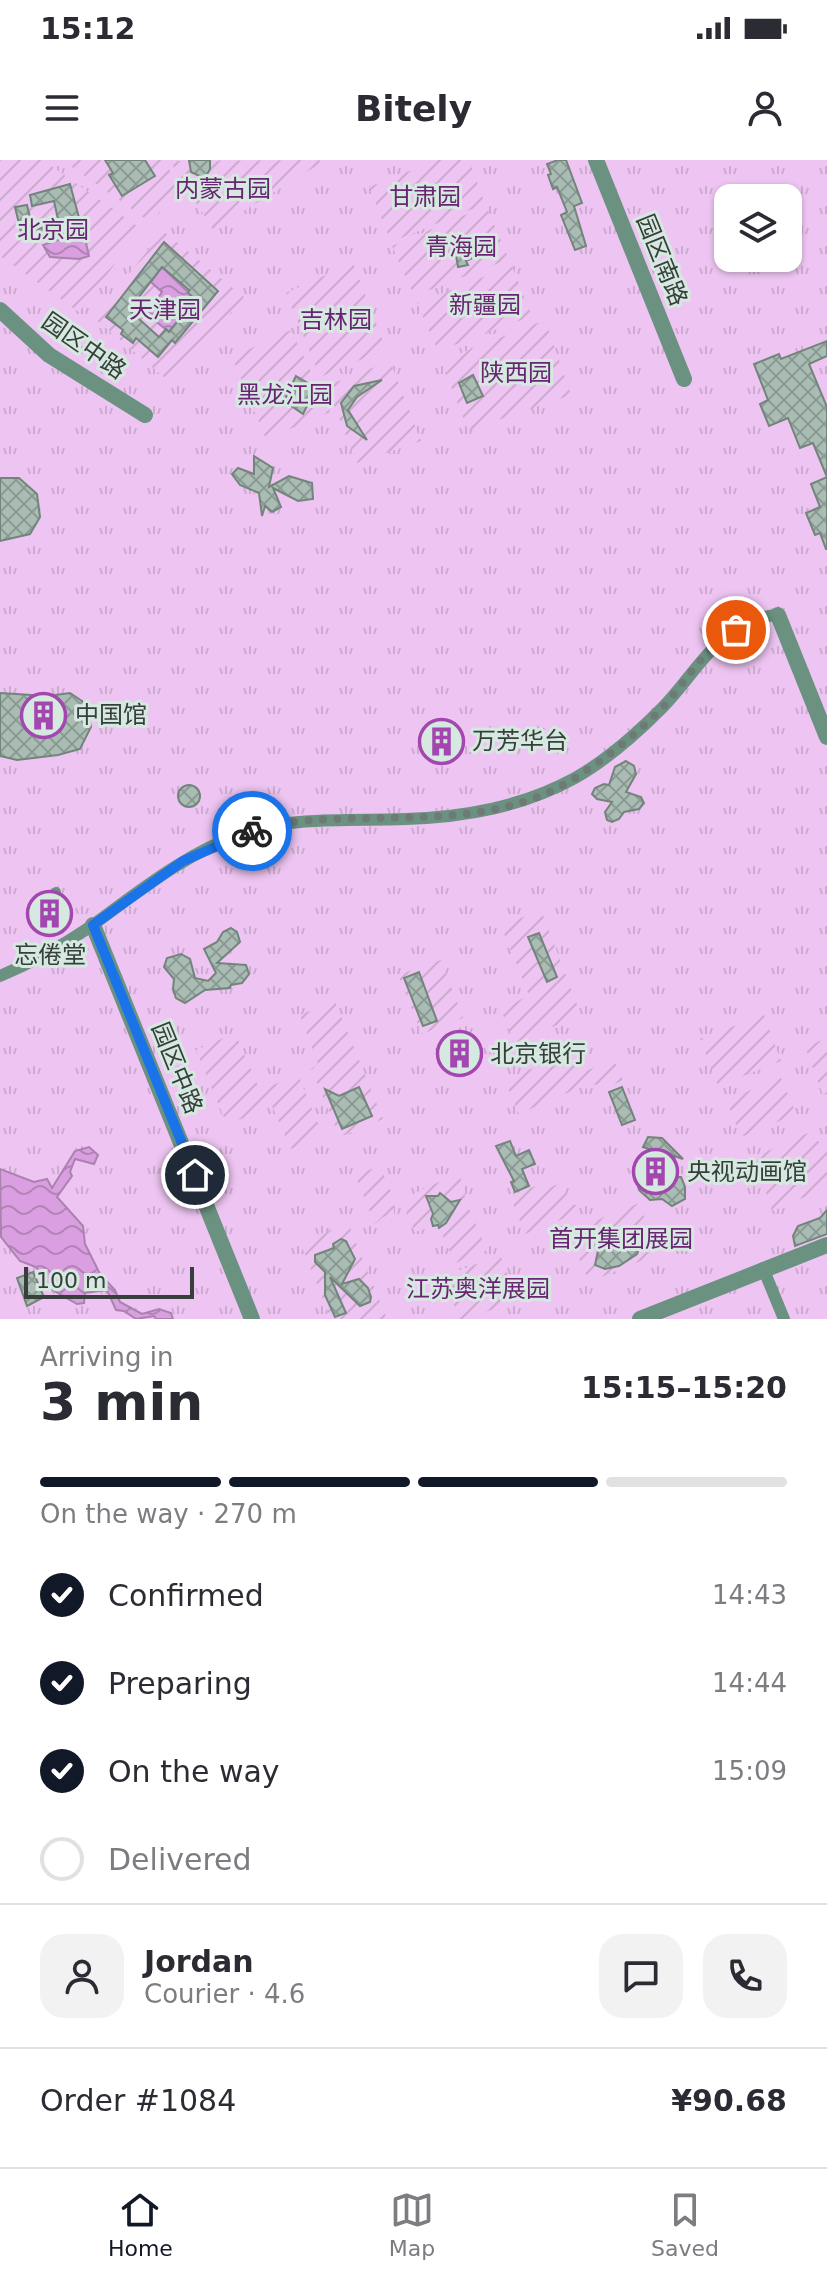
<!DOCTYPE html>
<html lang="en">
<head>
<meta charset="utf-8">
<style>
  :root { --surface:#fff; --page:#f2f2f3; --text:#2b2b33; --muted:#7c7c81; --line:#e1e1e2; --accent:#111827 }
  body { margin:0; font-family:"DejaVu Sans","Noto Sans SC",sans-serif; background:var(--page); color:var(--text); height:100vh; display:flex; flex-direction:column; font-size:30px; white-space:nowrap }
  * { box-sizing:border-box; margin:0 }
  p { font-size:26px; color:var(--muted) }
  .icon { flex:none; width:44px; height:44px; fill:none; stroke:currentColor; stroke-width:2; stroke-linecap:round; stroke-linejoin:round }
  .map { position:relative; height:1159px; overflow:hidden }
  .panel { display:flex; flex-direction:column; background:var(--surface); flex:1 }
  .panel>* { flex:none }
  .buttons { position:absolute; left:714px; top:24px; display:grid; gap:16px }
  .buttons a { display:grid; place-items:center; width:88px; height:88px; border-radius:16px; background:var(--surface); box-shadow:0 2px 6px #0004; font-size:40px }
  .scale { position:absolute; left:24px; bottom:20px; width:170px; box-sizing:border-box; padding-left:8px; border:4px solid #373e3b; border-top:0; font-size:22px; line-height:28px; white-space:nowrap; color:#373e3b; -webkit-text-stroke:6px #d5e9e0; paint-order:stroke }
  .pin { position:absolute; display:grid; place-items:center; width:68px; height:68px; color:#fff; margin:-34px; border:4px solid #fff; border-radius:50%; box-shadow:0 2px 8px #0007 }
  .courier { position:absolute; display:grid; place-items:center; width:80px; height:80px; margin:-40px; border:6px solid #1a73e8; border-radius:50%; background:#fff; color:#222; box-shadow:0 2px 10px #0007 }
  .head em { font-style:normal; font-weight:700 }
  .head div { display:flex; flex-direction:column-reverse }
  .head { display:flex; align-items:center; justify-content:space-between; height:136px; padding:0 40px }
  h1 { font-size:52px; font-weight:700; line-height:60px }
  .bar { display:grid; grid-template-columns:repeat(4,1fr); gap:12px 8px; align-content:center; height:96px; padding:0 40px }
  .bar i { height:10px; border-radius:6px; background:var(--line) }
  .bar .current { background:var(--accent) }
  .bar p { grid-column:span 4 }
  .line { display:flex; align-items:center; gap:20px; padding:0 40px; border-top:2px solid var(--line) }
  .line div { flex:1 }
  .round { display:grid; place-items:center; flex:none; width:84px; height:84px; border-radius:24px; background:var(--page) }
  ol { padding:0 40px; list-style:none }
  li { display:flex; align-items:center; gap:24px; height:88px }
  li p { margin-inline-start:auto }
  li .icon { padding:8px; border-radius:50%; background:var(--accent); color:#fff; stroke-width:4 }
  li:last-child { color:var(--muted) }
  li i { width:44px; height:44px; border:4px solid var(--line); border-radius:50% }
  .status { display:flex; justify-content:space-between; align-items:center; height:56px; padding:0 40px; background:var(--surface); direction:ltr }
  .status svg { height:22px; fill:currentColor }
  header { display:flex; justify-content:space-between; align-items:center; height:104px; padding:0 40px; background:var(--surface); font-size:36px; font-weight:700 }
  .tabs { display:flex; justify-content:space-around; align-items:center; height:112px; border-top:2px solid var(--line); background:var(--surface); font-size:22px; color:var(--muted) }
  .tabs a { display:grid; justify-items:center; gap:4px }
  .tabs .current { color:var(--accent) }
  .map>svg:first-child { display:block }
</style>
</head>
<body>
<div class="status"><b>15:12</b><svg viewBox="0 0 49 12"><path d="M0 12V9h3v3zM5 12V6h3v6zM10 12V3h3v9zM15 12V0h3v12zM26 1h20v11H26zM47 4h2v5h-2z"/></svg></div>
<header><svg class="icon" aria-label="menu" viewBox="0 0 24 24"><path d="M4 6h16M4 12h16M4 18h16"/></svg>Bitely<svg class="icon" aria-label="person" viewBox="0 0 24 24"><circle cx="12" cy="8" r="4"/><path d="M4 21q1-7 8-7t8 7"/></svg></header>
<div class="map">
<svg width="827" height="1159" viewBox="0 0 827 1159">
  <defs>
    <pattern id="park-tufts" width="24" height="20" patternUnits="userSpaceOnUse" patternTransform="scale(2)"><rect width="24" height="20" fill="#eec5f2"/><path d="M3 7l-1-3M5 7V3M7 7l1-3M15 17l-1-3M17 17v-4M19 17l1-3" fill="none" stroke="#cdaad0"/></pattern>
    <pattern id="garden-furrows" width="10" height="10" patternUnits="userSpaceOnUse" patternTransform="scale(2)"><rect width="10" height="10" fill="#eec5f2"/><path d="M-1 1l2-2M0 10L10 0M9 11l2-2" fill="none" stroke="#cdaad0"/></pattern>
    <pattern id="water-waves" width="16" height="10" patternUnits="userSpaceOnUse" patternTransform="scale(2)"><rect width="16" height="10" fill="#da9fe0"/><path d="M0 5q4-4 8 0t8 0" fill="none" stroke="#b283b7"/></pattern>
    <pattern id="building-cross-hatch" width="8" height="8" patternUnits="userSpaceOnUse" patternTransform="scale(2)"><rect width="8" height="8" fill="#aabdb4"/><path d="M0 0l8 8M0 8l8-8" fill="none" stroke="#8b9b94"/></pattern>
  </defs>
  <rect width="100%" height="100%" fill="#d5e9e0"/>
  <path fill="url(#park-tufts)" fill-rule="evenodd" d="M0 0H827V1159H0ZM728 38H788V98H728Z"/>
  <g fill="url(#garden-furrows)">
    <path d="M0 0H43L141 69 79 152 0 96Z"/>
    <path d="M62 0H164L180 30 150 62Z"/>
    <path d="M319 0 321 3 213 70 170 1Z"/>
    <path d="M437 0H469L485 44 391 82 369 27Z"/>
    <path d="M486 46 509 99 414 136 392 86Z"/>
    <path d="M163 71 244 137 171 223 94 158Z"/>
    <path d="M353 103 386 189 320 217 286 133Z"/>
    <path d="M512 106 532 156 438 191 417 143Z"/>
    <path d="M545 160 571 235 468 270 441 201Z"/>
    <path d="M291 170 330 252 266 279 232 197Z"/>
    <path d="M390 201 421 281 357 303 326 226Z"/>
    <path d="M541 750 581 855 514 883 501 850 529 835 501 766Z"/>
    <path d="M441 800 463 858 422 874 398 815Z"/>
    <path d="M335 841 383 959 340 977 311 909 318 904 300 855Z"/>
    <path d="M764 855 781 901 718 926 700 879Z"/>
    <path d="M235 873 260 930 298 915 323 976 291 989 272 946 227 965 196 890Z"/>
    <path d="M827 878V934L823 935 805 887Z"/>
    <path d="M576 891 584 912 613 899 623 920 600 931 596 924 585 929 583 926 519 954 506 924 522 917 521 913Z"/>
    <path d="M781 918 796 954 741 977 726 940Z"/>
    <path d="M808 973 827 988V1027L773 1051 752 998Z"/>
    <path d="M380 1006 393 1036 394 1054 383 1057 375 1064 355 1015Z"/>
    <path d="M459 1013 468 1046 487 1090 455 1103 438 1065 415 1072 407 1056 405 1042C415 1029 443 1022 459 1013Z"/>
    <path d="M546 1022 550 1028 561 1022 571 1045H577L580 1052 525 1074 510 1036Z"/>
    <path d="M639 1043 658 1094 589 1122 568 1072Z"/>
    <path d="M348 1063 387 1159H331L300 1082Z"/>
    <path d="M500 1095 517 1138 471 1159H460L444 1122 457 1117 458 1111Z"/>
  </g>
  <g fill="url(#water-waves)" stroke="#a982ae" stroke-width="2">
    <path d="M79 73 84 78 87 77 88 82 86 83 89 96 79 99 50 97 43 85Z"/>
    <path d="M162 107 196 140 194 143 191 141 181 152 182 156 169 172 147 154 162 132 151 122Z"/>
    <path d="M89 987 98 995 94 1004 75 999 70 1012 72 1016 57 1037 83 1066 85 1084 100 1114 115 1130 120 1142 142 1154 159 1149 171 1153 173 1159H156L154 1156 136 1159 124 1151 116 1150 107 1130 85 1133 84 1143 77 1144 51 1129 36 1107 20 1101 1 1077 0 1009 34 1022 47 1019 52 1028 75 991Z"/>
  </g>
  <g fill="url(#building-cross-hatch)" stroke="#72847b" stroke-width="2" fill-rule="evenodd">
    <path d="M105 0H145L155 16 122 36 109 15 113 13Z"/>
    <path d="M189 0H210V9L205 18 211 24 209 31 204 32 200 29 202 17 191 12Z"/>
    <path d="M558 0H566L582 43 574 46 586 86 575 90 561 55 567 52 557 27 553 29 548 15 551 14 547 4Z"/>
    <path d="M70 24 82 69 40 80 37 69 59 64 54 41 32 46 30 35Z"/>
    <path d="M27 45 34 74 22 76 15 47Z"/>
    <path d="M480 74 489 90 466 101 468 105 458 107 456 95 473 89 470 79Z"/>
    <path d="M164 82 218 131 175 183 172 180 158 197 136 178 133 183 121 174 123 170 106 157ZM162 107 189 130 188 133 194 138 181 152 182 156 169 172 166 169 159 177 129 150Z"/>
    <path d="M827 181V196L809 204 827 247V317L813 283 800 288 788 258 769 266 760 244 768 240 754 204 779 194 781 199Z"/>
    <path d="M473 215 483 236 467 243 459 223Z"/>
    <path d="M296 216 316 228 303 254 284 241Z"/>
    <path d="M382 220 357 237 348 250 367 280 347 266 341 243 354 226Z"/>
    <path d="M254 296 273 308 269 327 289 316 312 323 313 339 298 341 273 328 281 347 272 352 265 346 262 356 259 333 240 325 232 314 238 308 254 314Z"/>
    <path d="M827 317V389H826L820 373 815 375 806 353 820 347 811 324Z"/>
    <path d="M0 318H19L37 334 40 357 30 374 0 381Z"/>
    <path d="M0 533 48 536 70 533 85 543 91 567 80 589 58 595 17 600 0 596Z"/>
    <path d="M433 563 459 574 449 598 423 588Z"/>
    <path d="M626 601 634 606 636 614 626 632 641 637 644 643 639 649 624 652 619 659 612 662 607 660 605 652 612 642 597 639 592 634 595 628 604 624 609 625 615 607Z"/>
    <circle cx="189" cy="636" r="11"/>
    <path d="M231 768 237 772 240 782 217 803 246 805 249 814 242 823 231 825 230 828 205 830 185 843 176 838 173 829 174 819 164 807 167 798 181 794 190 799 195 818 208 821 216 813 204 789 217 782 223 772Z"/>
    <path d="M539 773 557 817 547 822 528 777Z"/>
    <path d="M419 812 437 861 423 866 404 818Z"/>
    <path d="M464 880 473 900 453 909 444 888Z"/>
    <path d="M359 927 372 956 342 969 325 929 339 936Z"/>
    <path d="M622 927 635 960 622 965 609 932Z"/>
    <path d="M648 977 662 978 683 999 674 996 677 1017H681L685 1027V1039L672 1046 662 1039 650 1040 639 1030 636 1018 645 1005 674 996 643 987Z"/>
    <path d="M510 981 516 996 529 990 535 1004 522 1009 529 1026 515 1032 511 1022 514 1021 496 986Z"/>
    <path d="M440 1033 451 1042 460 1040 446 1063 439 1068 438 1065 433 1066 431 1059 433 1054 426 1036H438Z"/>
    <path d="M827 1050V1074L795 1086 793 1076 798 1066 820 1058Z"/>
    <path d="M628 1072 644 1076 637 1094 619 1106 605 1109 595 1105 599 1086 605 1090 606 1086 613 1089V1081L620 1088 622 1079 627 1082Z"/>
    <path d="M341 1079 346 1081 355 1099 342 1124 359 1119 368 1128 371 1137 370 1142 360 1146 330 1117 346 1153 335 1157 325 1135V1112L315 1102V1095L334 1088 333 1084Z"/>
    <path d="M33 1112 44 1137 27 1146 17 1118Z"/>
  </g>
  <g fill="none" stroke-linecap="round" stroke-linejoin="round">
    <path stroke="#6b9281" stroke-width="10" d="M49 737 56 732"/>
    <g stroke="#6b9281" stroke-width="12">
      <path d="M0 816C31 803 62 786 90 767 138 732 187 692 244 673 296 656 352 661 406 659 465 657 522 647 575 618 605 601 635 575 660 550 696 515 720 458 778 455"/>
      <path d="M763 1108 784 1159"/>
    </g>
    <g stroke="#6b9281" stroke-width="16">
      <path d="M596 0 684 219"/>
      <path d="M0 150 49 195 145 255"/>
      <path d="M778 455 827 577"/>
      <path d="M93 765 252 1159"/>
      <path d="M640 1159 827 1085"/>
    </g>
  </g>
  <g fill="none" stroke-linecap="round" stroke-linejoin="round">
    <path stroke="#6e7a75" stroke-width="8" stroke-dasharray="0 14.4" d="M252 671C265 668 280 664 294 662 391 651 492 673 580 615 608 596 637 574 661 549 686 523 703 488 736 470"/>
    <path stroke="#1a73e8" stroke-width="10" d="M195 1015 93 765 183 701 252 671"/>
  </g>
  <defs>
    <symbol id="building-ring" viewBox="-11 -11 22 22"><circle r="9.5" fill="#d5e9e0" stroke="#a446b0" stroke-width="1.5"/><path d="M-4-6H4V6H1V3H-1V6H-4ZM-2.5-4.3h1.7v1.8h-1.7ZM.8-4.3h1.7v1.8H.8ZM-2.5-1h1.7V.8h-1.7ZM.8-1h1.7V.8H.8Z" fill="#a446b0"/></symbol>
  </defs>
  <g fill-rule="evenodd">
    <use href="#building-ring" x="18" y="530" width="51" height="51"/>
    <use href="#building-ring" x="416" y="556" width="51" height="51"/>
    <use href="#building-ring" x="24" y="728" width="51" height="51"/>
    <use href="#building-ring" x="434" y="868" width="51" height="51"/>
    <use href="#building-ring" x="630" y="986" width="51" height="51"/>
  </g>
  <g text-anchor="middle" stroke-width="6" stroke-linejoin="round" paint-order="stroke">
    <g font-size="24" fill="#692472" stroke="#d5e9e0">
      <text x="223" y="37">内蒙古园</text>
      <text x="425" y="45">甘肃园</text>
      <text x="53" y="78">北京园</text>
      <text x="461" y="95">青海园</text>
      <text x="485" y="153">新疆园</text>
      <text x="165" y="158">天津园</text>
      <text x="336" y="168">吉林园</text>
      <text x="516" y="221">陕西园</text>
      <text x="285" y="243">黑龙江园</text>
      <text x="621" y="1087">首开集团展园</text>
      <text x="478" y="1137">江苏奥洋展园</text>
    </g>
    <g font-size="24" fill="#373e3b" stroke="#d5e9e0">
      <text transform="translate(662 100) rotate(68)" y="8">园区南路</text>
      <text transform="translate(84 186) rotate(35)" y="8">园区中路</text>
      <text transform="translate(177 908) rotate(68)" y="8">园区中路</text>
    </g>
    <g font-size="24" fill="#373e3b" stroke="#d5e9e0" text-anchor="start">
      <text x="75" y="563">中国馆</text>
      <text x="472" y="589">万芳华台</text>
      <text x="50" y="803" text-anchor="middle">忘倦堂</text>
      <text x="490" y="902">北京银行</text>
      <text x="687" y="1020">央视动画馆</text>
    </g>
  </g>
</svg>
<div class="buttons">
<a><svg class="icon" aria-label="layers" viewBox="0 0 24 24"><path d="M12 4l9 5-9 5-9-5zM3 14l9 5 9-5"/></svg></a>
</div>
<div class="scale">100 m</div>
<div class="pin" style="left:736px;top:470px;background:#ea580c"><svg class="icon" aria-label="bag" viewBox="0 0 24 24"><path d="M5 8h14l-1 12H6zM9 8a3 3 0 0 1 6 0"/></svg></div>
<div class="pin" style="left:195px;top:1015px;background:#1f2937"><svg class="icon" aria-label="home" viewBox="0 0 24 24"><path d="M3 11l9-7 9 7M6 9v11h12V9"/></svg></div>
<div class="courier" style="left:252px;top:671px"><svg class="icon" aria-label="bike" viewBox="0 0 24 24"><circle cx="6" cy="16" r="4"/><circle cx="18" cy="16" r="4"/><path d="M6 16l4-8h5l3 8M10 8l3 8H6M13 5h3"/></svg></div>
</div>
<section class="panel">
<div class="head"><div><h1>3 min</h1><p>Arriving in</p></div><em>15:15–15:20</em></div>
<div class="bar"><i class="current"></i><i class="current"></i><i class="current"></i><i></i><p>On the way · 270 m</p></div>
<ol>
<li><svg class="icon" aria-label="check" viewBox="0 0 24 24"><path d="M5 12l5 5 9-10"/></svg>Confirmed<p>14:43</p></li>
<li><svg class="icon" aria-label="check" viewBox="0 0 24 24"><path d="M5 12l5 5 9-10"/></svg>Preparing<p>14:44</p></li>
<li><svg class="icon" aria-label="check" viewBox="0 0 24 24"><path d="M5 12l5 5 9-10"/></svg>On the way<p>15:09</p></li>
<li><i></i>Delivered</li>
</ol>
<div class="line" style="height:144px"><a class="round"><svg class="icon" aria-label="person" viewBox="0 0 24 24"><circle cx="12" cy="8" r="4"/><path d="M4 21q1-7 8-7t8 7"/></svg></a><div><b>Jordan</b><p>Courier · 4.6</p></div><a class="round"><svg class="icon" aria-label="chat" viewBox="0 0 24 24"><path d="M4 5h16v11H9l-5 4z"/></svg></a><a class="round"><svg class="icon" aria-label="phone" viewBox="0 0 24 24"><path d="M5 4h4l2 5-3 2q2 4 5 5l2-3 5 2v4C11 20 4 13 5 4z"/></svg></a></div>
<div class="line" style="height:104px"><div>Order #1084</div><b>¥90.68</b></div>
</section>
<nav class="tabs">
<a class="current"><svg class="icon" aria-label="home" viewBox="0 0 24 24"><path d="M3 11l9-7 9 7M6 9v11h12V9"/></svg>Home</a>
<a><svg class="icon" aria-label="map" viewBox="0 0 24 24"><path d="M3 6l6-2 6 2 6-2v14l-6 2-6-2-6 2zM9 4v14M15 6v14"/></svg>Map</a>
<a><svg class="icon" aria-label="saved" viewBox="0 0 24 24"><path d="M7 4h10v16l-5-4-5 4z"/></svg>Saved</a>
</nav>
</body>
</html>
